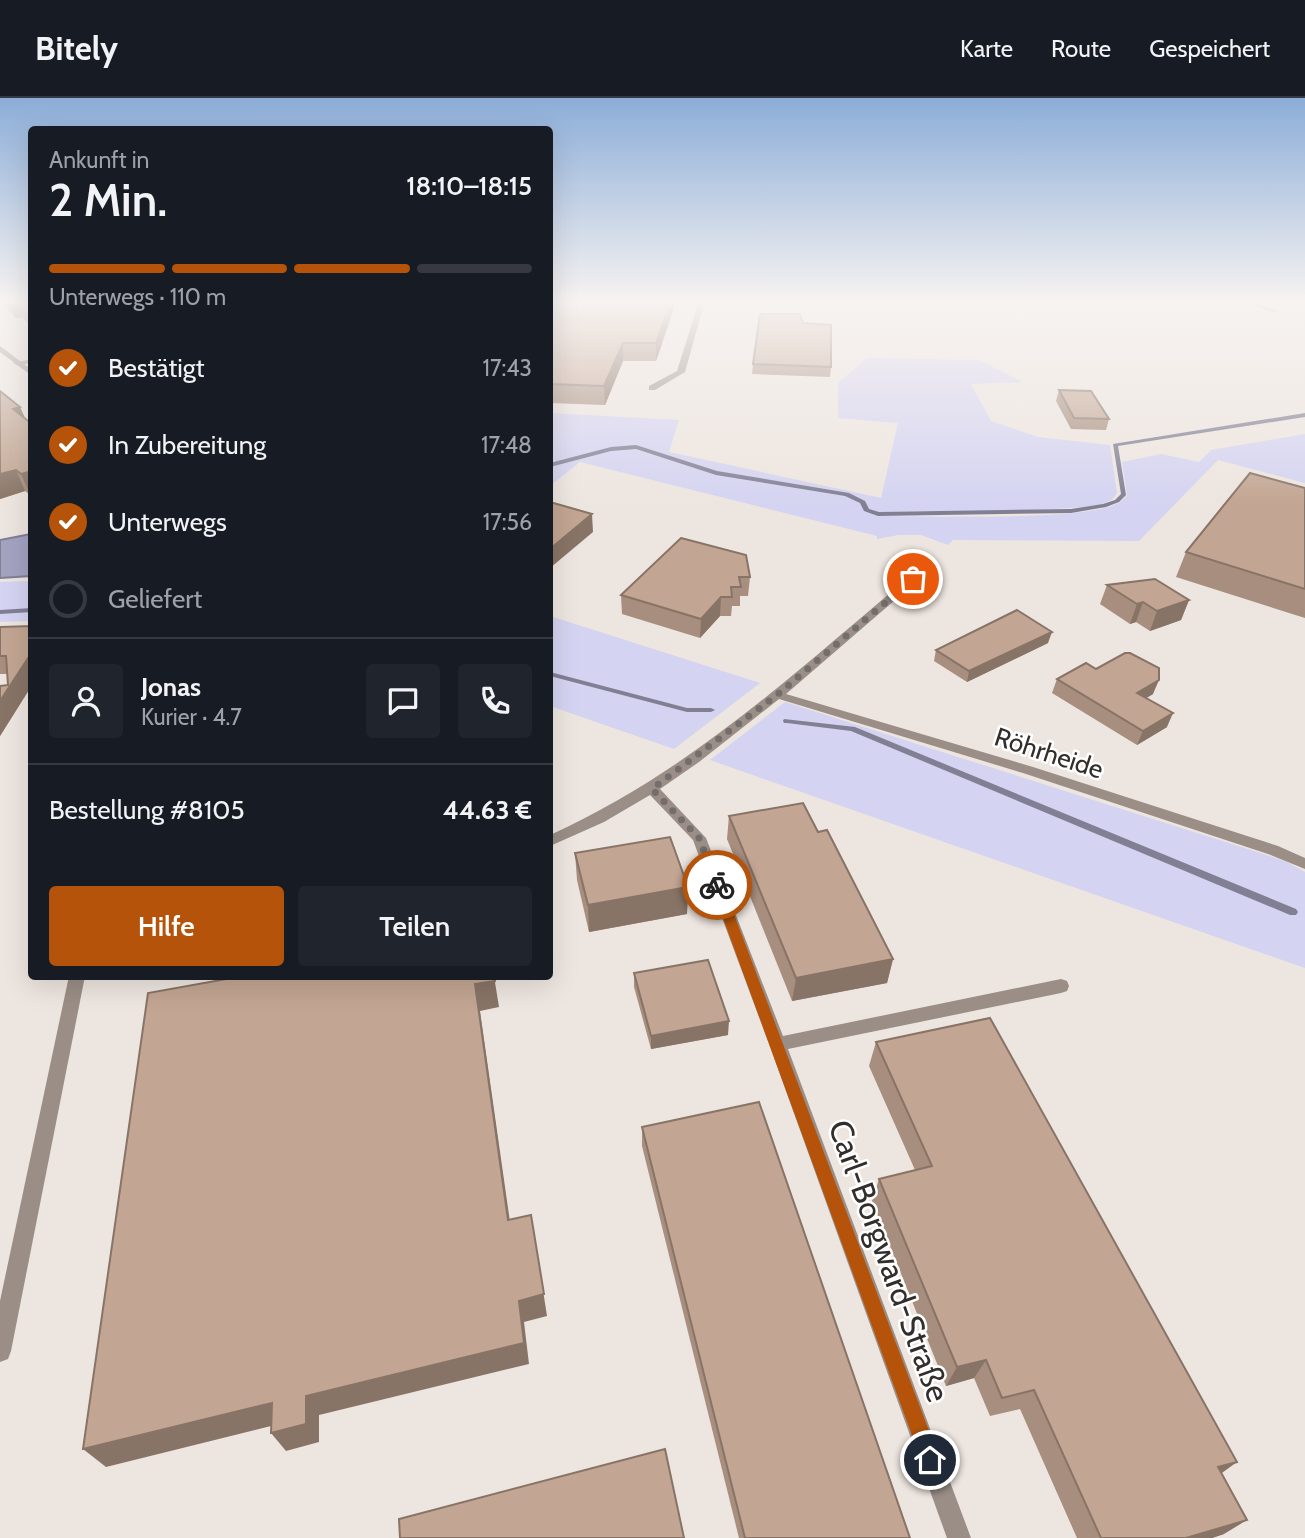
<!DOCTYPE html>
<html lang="de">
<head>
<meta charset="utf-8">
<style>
  :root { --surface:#171b24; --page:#20242c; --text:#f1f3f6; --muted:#9ea1a6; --line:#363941; --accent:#b45309 }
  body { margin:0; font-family:Cabin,sans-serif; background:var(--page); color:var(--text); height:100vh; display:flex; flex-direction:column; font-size:26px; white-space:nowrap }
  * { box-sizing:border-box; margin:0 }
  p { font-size:23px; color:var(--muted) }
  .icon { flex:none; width:38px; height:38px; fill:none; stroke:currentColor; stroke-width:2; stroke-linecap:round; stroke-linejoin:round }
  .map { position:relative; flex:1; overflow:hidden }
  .panel { position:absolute; left:28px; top:28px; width:525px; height:854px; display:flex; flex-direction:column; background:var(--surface); border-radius:7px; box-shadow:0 7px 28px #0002 }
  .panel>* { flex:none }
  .pin { position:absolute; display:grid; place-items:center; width:60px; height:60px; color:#fff; margin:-30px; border:4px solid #fff; border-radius:50%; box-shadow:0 2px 7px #0007 }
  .courier { position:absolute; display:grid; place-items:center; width:70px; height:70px; margin:-35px; border:5px solid #b45309; border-radius:50%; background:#fff; color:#222; box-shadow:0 2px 9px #0007 }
  .headline em { font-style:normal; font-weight:600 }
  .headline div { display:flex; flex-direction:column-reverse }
  .headline { display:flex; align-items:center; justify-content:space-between; height:119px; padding:0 21px }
  h1 { font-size:46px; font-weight:600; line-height:52px }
  .bar { display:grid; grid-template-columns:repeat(4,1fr); gap:10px 7px; align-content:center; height:84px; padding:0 21px }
  .bar i { height:9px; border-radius:5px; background:var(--line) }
  .bar .current { background:var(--accent) }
  .bar p { grid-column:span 4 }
  .line { display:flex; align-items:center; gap:18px; padding:0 21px; border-top:2px solid var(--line) }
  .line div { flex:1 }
  .round { display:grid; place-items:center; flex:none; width:74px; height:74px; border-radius:7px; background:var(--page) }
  ol { padding:0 21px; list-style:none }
  li { display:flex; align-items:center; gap:21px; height:77px }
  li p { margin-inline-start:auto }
  li .icon { padding:7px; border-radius:50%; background:var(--accent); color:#fff; stroke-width:4 }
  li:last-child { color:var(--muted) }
  li i { width:38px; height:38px; border:4px solid var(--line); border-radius:50% }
  .primary-button { display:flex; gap:14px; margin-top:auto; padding:14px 21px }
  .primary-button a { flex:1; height:80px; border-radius:7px; background:var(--accent); color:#fff; font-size:28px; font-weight:600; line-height:80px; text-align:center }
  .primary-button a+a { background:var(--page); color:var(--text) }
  header { display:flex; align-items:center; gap:42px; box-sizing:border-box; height:98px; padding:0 35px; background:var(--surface); border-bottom:2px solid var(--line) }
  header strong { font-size:33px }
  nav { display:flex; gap:38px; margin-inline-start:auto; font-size:24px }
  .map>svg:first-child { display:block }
</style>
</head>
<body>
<header>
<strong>Bitely</strong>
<nav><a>Karte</a><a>Route</a><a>Gespeichert</a></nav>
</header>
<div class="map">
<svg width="1305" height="1440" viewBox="0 0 1305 1440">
  <rect width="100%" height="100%" fill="#ede5df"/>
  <g fill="#d4d3f1">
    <path d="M867 260 979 262 1023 284 971 286 991 323 1038 339 1110 347 1117 395 1112 402 1100 407C1028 416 957 411 885 414L884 418C926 418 1091 424 1120 404 1123 402 1125 399 1127 397L1122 364 1161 356 1199 364 1211 352 1305 336V385L1218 362 1139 443 953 442 948 447 921 437H898L877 441V438L580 364 550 388V315L679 322 669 354 881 400 898 325 838 320V285Z"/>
    <path d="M31 483V523L0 524V484Z"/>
    <path d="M550 518 760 585 674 651 550 608Z"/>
    <path d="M785 604 1285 763 1305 774V870L710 662Z"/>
  </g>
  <path fill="#a3a2c0" stroke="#817f94" stroke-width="2" d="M31 436V478L0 480V442Z"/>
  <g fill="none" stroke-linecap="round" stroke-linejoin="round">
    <g fill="#817f94" fill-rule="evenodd">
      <path d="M1305 315V319L1118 348 1126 397 1119 404 1106 409 1071 415 878 418 864 413 860 405 845 398 716 377 636 351 611 353 550 369V365L611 349 636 347 717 373 849 395 865 403 869 411 879 414 1071 411 1103 406 1115 402 1121 396 1113 346Z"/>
      <path d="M32 510V514L0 516V512Z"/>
      <path d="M550 574 687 610H711L715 612 711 614H687L550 578Z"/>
      <path d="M784 621 855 629 1296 811 1298 814 1296 817H1290L851 633 787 625H784L783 623Z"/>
    </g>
    <g fill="#9a8e86" fill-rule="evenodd">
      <path d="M698 206H704L685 274 655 292H649V288L677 273Z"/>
      <path d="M1249 206H1259L1279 213 1276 215Z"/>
      <path d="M32 261V265L17 267 13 265Z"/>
      <path d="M916 454 921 457 917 483 786 596 1033 669 1278 748 1305 760V771L1268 756 1023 675 779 601 699 664 660 691 706 740 783 938 1061 881 1067 883 1069 888 1067 893 1061 895 788 951 971 1440H947L769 946 693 742 650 697 604 724 550 748V737C689 674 792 577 908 480L911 457Z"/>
    </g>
    <g fill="#9a8e86" fill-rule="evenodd">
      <path d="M0 248 32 272V278L0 254Z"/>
      <path d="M69 878H85L11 1253 8 1261 0 1264V1203Z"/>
    </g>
  </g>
  <g fill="#a78e7e">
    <path d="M3 206H32V229L22 219 16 220Z"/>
    <path d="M550 206 673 213 656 263H623L605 307 550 305Z"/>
    <path d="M803 225 831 269 830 279 752 276 753 266Z"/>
    <path d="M1059 292 1109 321 1106 332 1071 331 1056 303Z"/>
    <path d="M20 309 25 320 32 326V398L25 393 0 401Z"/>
    <path d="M1305 390V520L1176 479 1186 454Z"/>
    <path d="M681 440 750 479 748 498H740V508H732L731 518H720L700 540 622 516 621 497Z"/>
    <path d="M1107 487 1189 502 1181 522 1150 533 1136 524 1130 526 1100 506Z"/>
    <path d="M32 528V587L0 638V588L8 587 7 576H0V529Z"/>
    <path d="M1048 545 967 584 934 563 936 552Z"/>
    <path d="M1096 571 1153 596 1146 600 1167 629 1137 647 1052 595 1057 581Z"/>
    <path d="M729 718 818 734 893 861 887 885 792 903 727 741Z"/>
    <path d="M575 755 688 789 687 816 589 834 577 782Z"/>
    <path d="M634 875 728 937 651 951 634 889Z"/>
    <path d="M876 944 1222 1375 1224 1436 1212 1440H1077L1020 1311 990 1318 974 1280 946 1288 872 1103 879 1081 915 1072 869 968Z"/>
    <path d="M642 1029 910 1440H739L642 1048Z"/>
  </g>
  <g fill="#887466">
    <path d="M670 206H674L673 213 656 263V245Z"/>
    <path d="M17 207 22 219 16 220 11 208Z"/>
    <path d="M623 245V263L605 307 604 288Z"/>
    <path d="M20 309 29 330 13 311Z"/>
    <path d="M16 372 25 393 0 401V376Z"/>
    <path d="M32 373V398H31L21 376Z"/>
    <path d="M592 416 593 434 550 470V451Z"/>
    <path d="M721 499 720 518 700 540 701 521Z"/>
    <path d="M1189 502 1181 522 1150 533 1157 513Z"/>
    <path d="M1143 504 1136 524 1130 526 1137 506Z"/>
    <path d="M1052 534 1048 545 967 584 969 573Z"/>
    <path d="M32 554V587L0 638V603Z"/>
    <path d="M1159 582 1153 596 1132 609 1137 595Z"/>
    <path d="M1173 615 1167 629 1137 647 1143 633Z"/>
    <path d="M688 789 687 816 589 834 588 807Z"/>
    <path d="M893 861 887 885 792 903 796 880Z"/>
    <path d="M494 878 499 909 480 913 513 1145 508 1122 475 886Z"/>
    <path d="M729 923 728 937 651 951V938Z"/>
    <path d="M535 1141 547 1218 524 1224 529 1266 319 1317V1344L286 1353 271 1335 306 1298 519 1203Z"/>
    <path d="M986 1262 974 1280 946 1288 957 1269Z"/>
    <path d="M272 1305 287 1324 106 1369 83 1351Z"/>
    <path d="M1237 1364 1215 1380 1218 1369Z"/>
    <path d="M1247 1422 1224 1436 1212 1440H1186Z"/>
  </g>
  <g fill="#c2a592" stroke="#887466" stroke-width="2">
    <path d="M9 206H32V222L17 207 11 208Z"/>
    <path d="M550 206H670L656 245H623L604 288 550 286Z"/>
    <path d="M760 216H800L803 225 831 227V269L753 266Z"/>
    <path d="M1059 292 1091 293 1109 321 1074 320Z"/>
    <path d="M0 293 20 309 13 311 32 326V373L21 376 16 372 0 376Z"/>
    <path d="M1250 375 1305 390V491L1186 454Z"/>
    <path d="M550 404 592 416 550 451Z"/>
    <path d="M681 440 746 457 750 479H739L741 489H731L732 499H721L701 521 621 497Z"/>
    <path d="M1155 481 1189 502 1157 513 1143 504 1137 506 1107 487Z"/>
    <path d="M1017 512 1052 534 969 573 936 552Z"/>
    <path d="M32 528V554L0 603V588L8 587 6 558H0V529Z"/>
    <path d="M1125 555H1130L1159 570V582L1137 595 1173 615 1143 633 1057 581 1086 565 1096 571Z"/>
    <path d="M803 705 818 734 827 732 893 861 796 880 729 718Z"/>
    <path d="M670 739 688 789 588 807 575 755Z"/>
    <path d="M708 862 729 923 651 938 634 875Z"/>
    <path d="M243 878H494L495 883 475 886 508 1122 531 1117 544 1196 519 1203 524 1245 306 1298V1326L271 1335 272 1305 83 1351 148 895Z"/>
    <path d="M990 920 1237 1364 1218 1369 1247 1422 1186 1440H1101L1034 1292 1002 1300 986 1262 957 1269 879 1081 932 1068 876 944Z"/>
    <path d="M759 1004 910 1440H745L642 1029Z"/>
    <path d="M665 1351 684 1440H400L399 1421Z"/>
  </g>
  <linearGradient id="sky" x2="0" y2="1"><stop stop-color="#8cadd8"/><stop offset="0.5" stop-color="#f7f3f1"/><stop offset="1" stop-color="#f7f3f1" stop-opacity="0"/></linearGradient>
  <rect width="1305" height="408" fill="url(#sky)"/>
  <path fill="#b45309" d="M717 783 723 787 940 1362 937 1369 930 1371 924 1369 921 1362 711 787Z"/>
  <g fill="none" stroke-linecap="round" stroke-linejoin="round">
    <path stroke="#736e6b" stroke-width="7" stroke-dasharray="0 12.6" d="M717 787 699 740 652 691 777 597 913 481"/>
  </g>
  <g text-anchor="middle" stroke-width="5" stroke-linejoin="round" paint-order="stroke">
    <g font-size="26" fill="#312e2c" stroke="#fff">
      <text transform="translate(1049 655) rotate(18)" y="9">Röhrheide</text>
    </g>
    <g font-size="32" fill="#312e2c" stroke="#fff">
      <text transform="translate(889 1163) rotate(70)" y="11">Carl-Borgward-Straße</text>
    </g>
  </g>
</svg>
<div class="pin" style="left:913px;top:481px;background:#ea580c"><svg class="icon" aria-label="bag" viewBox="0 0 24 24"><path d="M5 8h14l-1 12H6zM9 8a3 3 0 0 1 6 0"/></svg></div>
<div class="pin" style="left:930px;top:1362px;background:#1f2937"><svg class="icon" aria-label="home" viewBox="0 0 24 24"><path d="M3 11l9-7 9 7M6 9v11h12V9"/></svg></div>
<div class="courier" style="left:717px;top:787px"><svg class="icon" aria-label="bike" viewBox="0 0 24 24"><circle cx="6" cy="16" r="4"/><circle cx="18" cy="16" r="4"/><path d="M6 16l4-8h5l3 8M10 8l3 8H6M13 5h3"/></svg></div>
<section class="panel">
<div class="headline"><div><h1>2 Min.</h1><p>Ankunft in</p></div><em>18:10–18:15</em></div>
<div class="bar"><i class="current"></i><i class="current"></i><i class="current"></i><i></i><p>Unterwegs · 110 m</p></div>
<ol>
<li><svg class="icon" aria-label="check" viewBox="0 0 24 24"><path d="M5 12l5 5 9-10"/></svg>Bestätigt<p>17:43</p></li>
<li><svg class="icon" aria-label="check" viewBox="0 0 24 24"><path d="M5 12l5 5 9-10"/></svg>In Zubereitung<p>17:48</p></li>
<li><svg class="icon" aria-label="check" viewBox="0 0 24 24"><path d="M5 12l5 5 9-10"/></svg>Unterwegs<p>17:56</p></li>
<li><i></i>Geliefert</li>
</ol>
<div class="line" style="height:126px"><a class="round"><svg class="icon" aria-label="person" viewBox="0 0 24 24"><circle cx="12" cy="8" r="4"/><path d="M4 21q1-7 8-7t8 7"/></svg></a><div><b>Jonas</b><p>Kurier · 4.7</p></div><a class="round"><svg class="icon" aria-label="chat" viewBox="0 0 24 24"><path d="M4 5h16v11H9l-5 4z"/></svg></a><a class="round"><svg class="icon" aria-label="phone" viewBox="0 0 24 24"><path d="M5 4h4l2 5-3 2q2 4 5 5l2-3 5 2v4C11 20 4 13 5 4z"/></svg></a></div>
<div class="line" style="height:91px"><div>Bestellung #8105</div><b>44.63 €</b></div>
<div class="primary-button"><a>Hilfe</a><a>Teilen</a></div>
</section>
</div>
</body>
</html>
